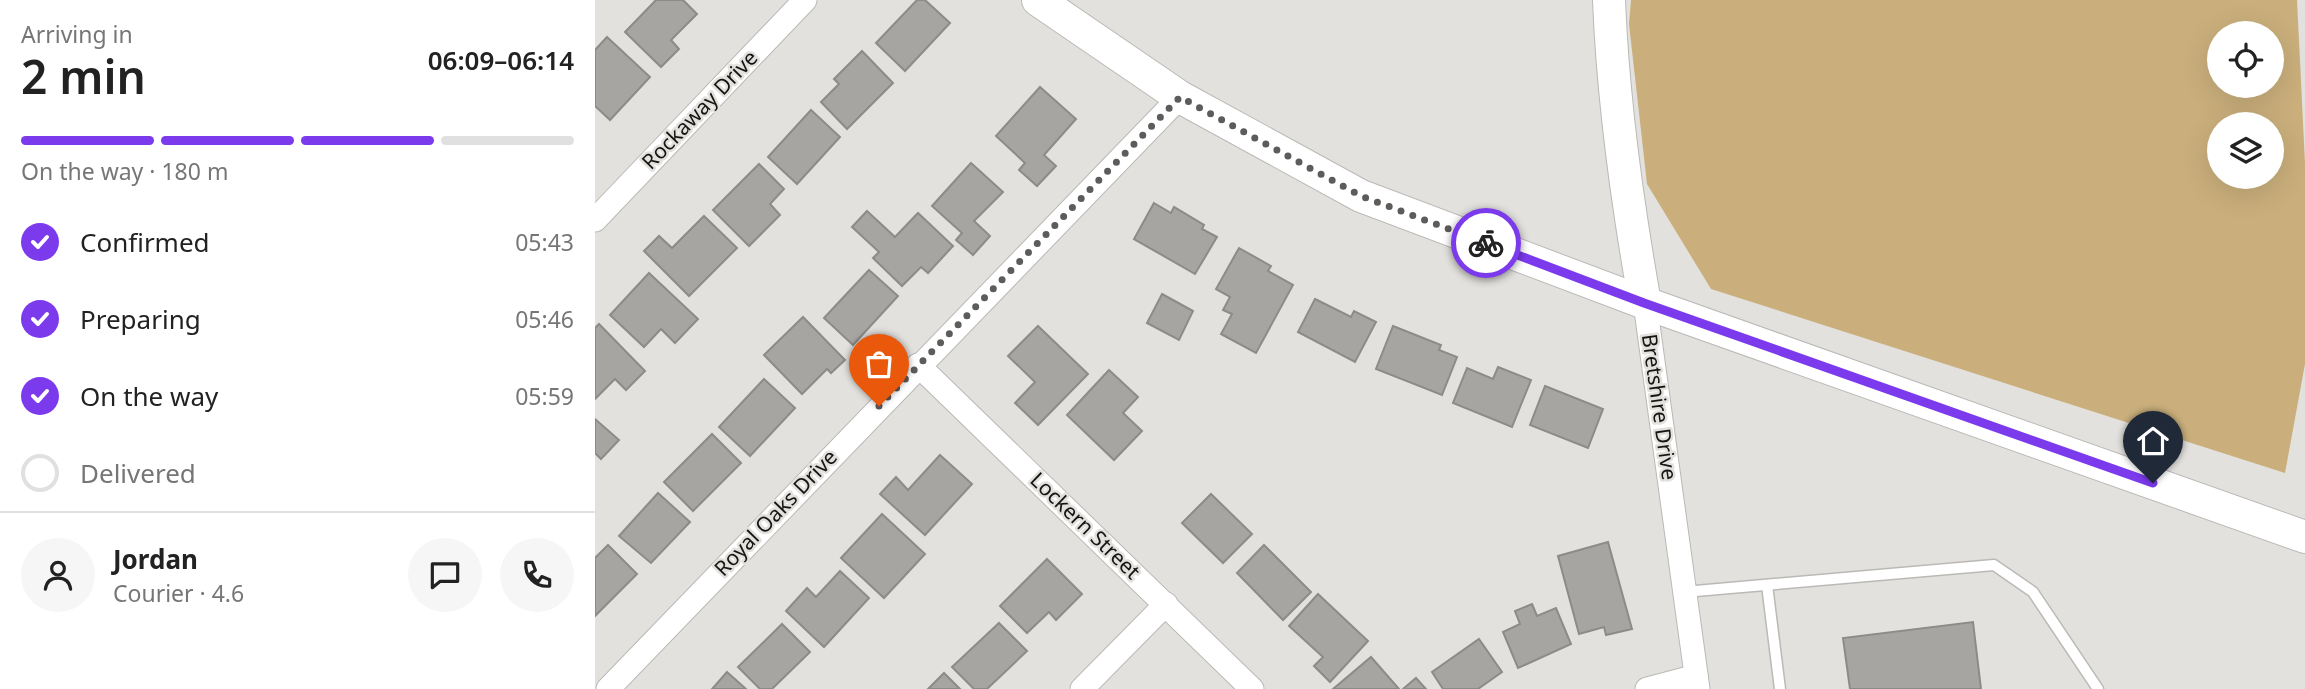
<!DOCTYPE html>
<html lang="en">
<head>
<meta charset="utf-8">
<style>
  :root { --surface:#fff; --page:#f6f6f6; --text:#222; --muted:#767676; --line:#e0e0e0; --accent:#7c3aed }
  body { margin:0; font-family:"Noto Sans",sans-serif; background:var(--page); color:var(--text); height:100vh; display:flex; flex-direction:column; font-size:26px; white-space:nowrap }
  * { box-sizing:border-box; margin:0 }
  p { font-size:23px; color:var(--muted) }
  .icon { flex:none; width:38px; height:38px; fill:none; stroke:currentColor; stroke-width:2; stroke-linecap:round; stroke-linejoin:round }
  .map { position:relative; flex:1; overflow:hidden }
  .panel { display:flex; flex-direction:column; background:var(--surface); width:595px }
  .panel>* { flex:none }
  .tools { position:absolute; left:1612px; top:21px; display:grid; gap:14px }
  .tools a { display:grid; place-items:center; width:77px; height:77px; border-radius:50%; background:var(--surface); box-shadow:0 7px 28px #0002; font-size:35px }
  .pin { position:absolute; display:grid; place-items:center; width:60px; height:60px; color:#fff; margin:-72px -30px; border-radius:50% 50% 50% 0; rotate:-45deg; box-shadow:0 0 7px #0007 }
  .pin .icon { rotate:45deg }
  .courier { position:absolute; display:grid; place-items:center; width:70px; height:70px; margin:-35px; border:5px solid #7c3aed; border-radius:50%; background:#fff; color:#222; box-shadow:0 2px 9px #0007 }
  .summary em { font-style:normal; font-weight:600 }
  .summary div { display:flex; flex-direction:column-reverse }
  .summary { display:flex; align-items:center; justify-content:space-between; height:119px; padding:0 21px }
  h1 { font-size:46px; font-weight:600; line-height:52px }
  .bar { display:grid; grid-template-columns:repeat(4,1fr); gap:10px 7px; align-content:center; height:84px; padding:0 21px }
  .bar i { height:9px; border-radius:5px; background:var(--line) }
  .bar .selected { background:var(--accent) }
  .bar p { grid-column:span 4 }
  .line { display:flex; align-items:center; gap:18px; padding:0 21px; border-top:2px solid var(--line) }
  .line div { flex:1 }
  .round { display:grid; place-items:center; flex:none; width:74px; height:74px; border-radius:37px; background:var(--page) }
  ol { padding:0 21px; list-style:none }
  li { display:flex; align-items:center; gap:21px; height:77px }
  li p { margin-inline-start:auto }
  li .icon { padding:7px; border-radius:50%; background:var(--accent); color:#fff; stroke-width:4 }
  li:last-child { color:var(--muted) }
  li i { width:38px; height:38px; border:4px solid var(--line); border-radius:50% }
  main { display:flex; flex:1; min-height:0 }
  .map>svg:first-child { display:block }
</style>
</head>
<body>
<main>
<section class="panel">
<div class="summary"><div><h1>2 min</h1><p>Arriving in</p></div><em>06:09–06:14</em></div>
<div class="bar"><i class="selected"></i><i class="selected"></i><i class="selected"></i><i></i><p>On the way · 180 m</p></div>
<ol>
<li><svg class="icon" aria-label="check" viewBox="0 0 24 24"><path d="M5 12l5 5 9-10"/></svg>Confirmed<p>05:43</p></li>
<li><svg class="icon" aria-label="check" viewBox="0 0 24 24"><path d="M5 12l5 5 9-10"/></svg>Preparing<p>05:46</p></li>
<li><svg class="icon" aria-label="check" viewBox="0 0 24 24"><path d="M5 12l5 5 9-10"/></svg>On the way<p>05:59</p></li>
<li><i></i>Delivered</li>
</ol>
<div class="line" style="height:126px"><a class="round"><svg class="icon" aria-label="person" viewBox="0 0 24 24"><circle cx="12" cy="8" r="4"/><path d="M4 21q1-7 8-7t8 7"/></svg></a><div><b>Jordan</b><p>Courier · 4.6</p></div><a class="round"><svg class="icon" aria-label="chat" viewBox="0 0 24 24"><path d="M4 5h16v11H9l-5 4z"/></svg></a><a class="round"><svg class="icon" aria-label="phone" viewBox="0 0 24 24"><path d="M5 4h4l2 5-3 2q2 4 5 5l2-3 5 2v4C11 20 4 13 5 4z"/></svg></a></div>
</section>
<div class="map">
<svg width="1710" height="689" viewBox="0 0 1710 689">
  <rect width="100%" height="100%" fill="#e3e1dd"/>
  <path fill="#caaf7c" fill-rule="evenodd" d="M1036 0H1702L1710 163V364L1690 473 1116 289 1052 184 1034 24ZM1624 33H1676V86H1624ZM1624 124H1676V177H1624Z"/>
  <g fill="#a7a5a2" stroke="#8d8b88" stroke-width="2">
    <path d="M61 0H88L102 14 76 40 84 49 66 67 30 32Z"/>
    <path d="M322 0H330L355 23 310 71 281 43Z"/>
    <path d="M12 37 55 77 15 120 0 106V50Z"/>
    <path d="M267 51 298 83 252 129 226 102 244 84 239 79Z"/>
    <path d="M445 87 481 119 449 155 461 166 442 186 424 170 430 163 401 136Z"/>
    <path d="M216 110 245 137 202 184 173 157Z"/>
    <path d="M376 163 408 192 379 221 395 236 378 255 361 240 367 233 337 206Z"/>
    <path d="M164 164 189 189 175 204 185 215 154 246 118 210Z"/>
    <path d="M559 203 576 213 579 207 609 225 607 229 622 237 600 274 539 239Z"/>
    <path d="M272 211 300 237 323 213 358 246 333 273 326 267 307 286 278 258 284 252 257 227Z"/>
    <path d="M109 216 142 248 94 296 49 251 64 236 77 248Z"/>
    <path d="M644 248 676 266 673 271 698 285 661 353 626 334 637 314 628 310 635 297 621 289Z"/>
    <path d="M274 270 303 296 258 345 229 318Z"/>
    <path d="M54 273 103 319 80 343 66 329 49 347 15 315Z"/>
    <path d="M567 294 598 311 584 340 552 323Z"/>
    <path d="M720 299 756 317 759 311 781 322 760 362 703 332Z"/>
    <path d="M208 317 250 360 236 373 232 369 207 394 169 355Z"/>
    <path d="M4 324 50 371 31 390 20 379 0 399V328Z"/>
    <path d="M443 326 493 374 443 425 420 403 440 382 413 356Z"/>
    <path d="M798 326 846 345 844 350 862 357 847 395 781 369Z"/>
    <path d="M903 367 936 380 917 427 858 403 872 368 898 379Z"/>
    <path d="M514 370 543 397 528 413 547 431 519 460 472 415Z"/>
    <path d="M169 379 200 408 155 456 124 427Z"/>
    <path d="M950 386 1008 409 993 448 935 425Z"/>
    <path d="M0 419 24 440 6 459 0 453Z"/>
    <path d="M117 434 146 463 98 511 69 482Z"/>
    <path d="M345 455 377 484 330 535 285 494 301 477 313 490Z"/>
    <path d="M63 493 95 522 56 563 24 536Z"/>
    <path d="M616 494 657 534 628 563 587 523Z"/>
    <path d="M287 514 330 554 289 598 246 558Z"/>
    <path d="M1013 542 1037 629 1011 635 1009 627 984 634 963 556Z"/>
    <path d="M13 545 42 574 0 616V558Z"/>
    <path d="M669 545 716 592 688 620 642 573Z"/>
    <path d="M452 559 487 594 461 620 454 612 432 633 405 606Z"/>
    <path d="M245 571 274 598 229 647 191 611 212 588 221 597Z"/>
    <path d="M723 594 773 641 735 682 719 666 728 657 694 626Z"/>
    <path d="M937 604 942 616 961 608 976 644 923 668 908 632 925 624 920 611Z"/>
    <path d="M1378 622 1386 689H1255L1248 638Z"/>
    <path d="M404 623 432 651 392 689H379L357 667Z"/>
    <path d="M187 624 215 652 177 689H165L143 667Z"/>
    <path d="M884 639 907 672 883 689H848L837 672Z"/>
    <path d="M776 657 804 689H738Z"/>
    <path d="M132 672 151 689H117Z"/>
    <path d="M349 673 365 689H333Z"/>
    <path d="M821 678 831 689H808Z"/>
  </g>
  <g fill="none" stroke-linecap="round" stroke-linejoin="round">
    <defs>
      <g id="lane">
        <path d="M1172 585 1185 689"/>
        <path d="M1089 592 1399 565 1438 592 1503 689"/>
      </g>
      <g id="street">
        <path d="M0 220 210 0"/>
        <path d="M1050 303 1103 689"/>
        <path d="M323 365 657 689"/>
        <path d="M13 689 585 97"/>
        <path d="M487 689 571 604"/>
        <path d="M1052 689 1101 676"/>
      </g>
      <g id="secondary">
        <path d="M443 0 585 97 766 196 1050 303 1710 537"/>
        <path d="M1014 0C1018 103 1032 202 1050 303"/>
      </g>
    </defs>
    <use href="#lane" stroke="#bbb9b6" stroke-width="13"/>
    <use href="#street" stroke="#bbb9b6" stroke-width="25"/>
    <use href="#secondary" stroke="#bbb9b6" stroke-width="34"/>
    <use href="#lane" stroke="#fff" stroke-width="10"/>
    <use href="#street" stroke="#fff" stroke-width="23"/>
    <use href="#secondary" stroke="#fff" stroke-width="32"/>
  </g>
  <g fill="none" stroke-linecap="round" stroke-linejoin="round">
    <path stroke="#5e5c5a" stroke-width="7" stroke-dasharray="0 12.6" d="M284 406 585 97 766 196 891 243"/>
    <path stroke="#7c3aed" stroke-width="9" d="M891 243 1049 303 1558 483"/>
  </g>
  <g text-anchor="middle" stroke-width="5" stroke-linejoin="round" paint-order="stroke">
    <g font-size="21" fill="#161514" stroke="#e3e1dd">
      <text transform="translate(105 110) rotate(-46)" y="7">Rockaway Drive</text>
      <text transform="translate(1064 407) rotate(82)" y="7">Bretshire Drive</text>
      <text transform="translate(181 513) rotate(-46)" y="7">Royal Oaks Drive</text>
      <text transform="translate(490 526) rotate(44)" y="7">Lockern Street</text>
    </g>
  </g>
</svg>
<div class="tools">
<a><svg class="icon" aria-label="locate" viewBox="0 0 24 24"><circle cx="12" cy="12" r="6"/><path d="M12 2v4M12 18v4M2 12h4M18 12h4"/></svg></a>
<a><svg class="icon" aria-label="layers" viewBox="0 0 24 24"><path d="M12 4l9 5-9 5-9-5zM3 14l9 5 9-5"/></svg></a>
</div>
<div class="pin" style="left:284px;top:406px;background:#ea580c"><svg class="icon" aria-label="bag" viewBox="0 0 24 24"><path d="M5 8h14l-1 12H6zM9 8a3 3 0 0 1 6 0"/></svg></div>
<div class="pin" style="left:1558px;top:483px;background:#1f2937"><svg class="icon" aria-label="home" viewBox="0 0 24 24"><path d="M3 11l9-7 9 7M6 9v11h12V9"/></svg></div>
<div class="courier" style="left:891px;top:243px"><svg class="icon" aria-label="bike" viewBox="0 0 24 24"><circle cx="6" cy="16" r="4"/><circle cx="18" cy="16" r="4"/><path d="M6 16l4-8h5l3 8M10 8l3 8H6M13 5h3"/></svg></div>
</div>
</main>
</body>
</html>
